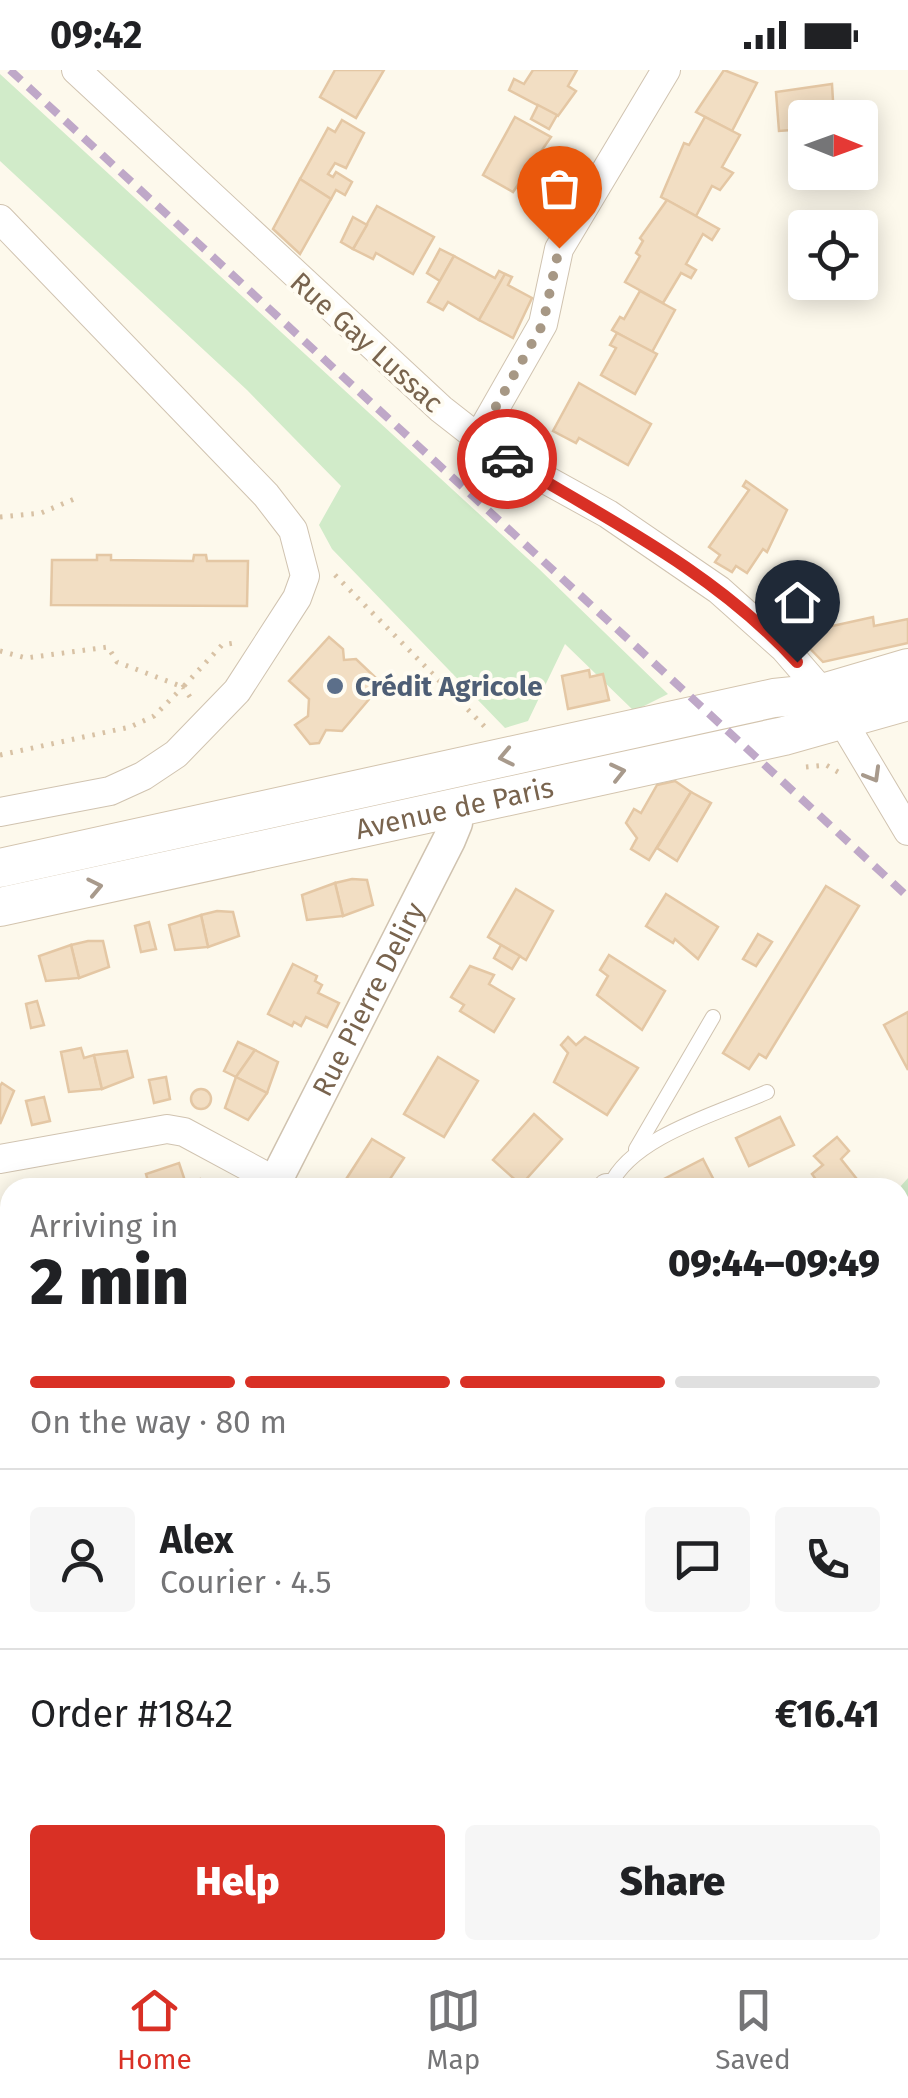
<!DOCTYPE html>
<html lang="en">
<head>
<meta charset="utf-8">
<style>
  :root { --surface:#fff; --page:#f6f6f6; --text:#202124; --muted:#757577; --line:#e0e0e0; --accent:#d93025 }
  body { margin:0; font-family:"Fira Sans",sans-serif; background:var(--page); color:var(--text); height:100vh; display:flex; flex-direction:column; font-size:38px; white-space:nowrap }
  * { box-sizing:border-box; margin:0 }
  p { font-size:32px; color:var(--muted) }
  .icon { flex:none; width:55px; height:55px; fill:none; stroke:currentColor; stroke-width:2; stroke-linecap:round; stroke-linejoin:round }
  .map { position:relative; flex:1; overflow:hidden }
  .panel { position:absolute; left:0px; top:1108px; width:910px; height:782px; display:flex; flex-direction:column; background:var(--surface); border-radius:30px 30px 0 0; box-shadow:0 5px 25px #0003 }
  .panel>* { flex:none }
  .needle { width:65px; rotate:91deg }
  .buttons { position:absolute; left:788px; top:30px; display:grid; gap:20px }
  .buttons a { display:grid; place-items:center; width:90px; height:90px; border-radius:10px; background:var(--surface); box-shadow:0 5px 25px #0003; font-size:50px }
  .pin { position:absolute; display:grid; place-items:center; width:85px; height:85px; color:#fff; margin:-102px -42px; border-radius:50% 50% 50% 0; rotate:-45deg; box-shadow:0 0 10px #0007 }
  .pin .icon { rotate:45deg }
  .courier { position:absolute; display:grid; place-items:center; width:100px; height:100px; margin:-50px; border:8px solid #d93025; border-radius:50%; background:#fff; color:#222; box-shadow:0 2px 12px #0007 }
  .summary em { font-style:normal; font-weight:800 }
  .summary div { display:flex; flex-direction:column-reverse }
  .summary { display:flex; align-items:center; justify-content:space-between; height:170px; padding:0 30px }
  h1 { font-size:65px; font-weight:800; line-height:75px }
  .bar { display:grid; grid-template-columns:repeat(4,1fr); gap:15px 10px; align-content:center; height:120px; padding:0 30px }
  .bar i { height:12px; border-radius:8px; background:var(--line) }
  .bar .on { background:var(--accent) }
  .bar p { grid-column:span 4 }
  .line { display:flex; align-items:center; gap:25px; padding:0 30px; border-top:2px solid var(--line) }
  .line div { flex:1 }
  .round { display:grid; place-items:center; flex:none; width:105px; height:105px; border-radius:10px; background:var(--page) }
  .button { display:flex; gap:20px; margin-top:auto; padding:20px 30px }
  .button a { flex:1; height:115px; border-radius:10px; background:var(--accent); color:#fff; font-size:40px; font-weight:800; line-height:115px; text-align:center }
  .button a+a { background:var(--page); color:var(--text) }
  .status { display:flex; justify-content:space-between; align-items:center; height:70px; padding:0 50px; background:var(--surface); direction:ltr }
  .status svg { height:28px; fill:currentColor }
  .tabs { display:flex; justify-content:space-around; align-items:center; height:140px; border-top:2px solid var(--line); background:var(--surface); font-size:28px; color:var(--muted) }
  .tabs a { display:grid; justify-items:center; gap:5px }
  .tabs .on { color:var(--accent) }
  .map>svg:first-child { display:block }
</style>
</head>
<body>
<div class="status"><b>09:42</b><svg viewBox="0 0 49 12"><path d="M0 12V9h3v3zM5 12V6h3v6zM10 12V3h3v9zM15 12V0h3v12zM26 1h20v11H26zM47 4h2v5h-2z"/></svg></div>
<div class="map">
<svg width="908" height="1888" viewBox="0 0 908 1888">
  <rect width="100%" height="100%" fill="#fdf9ec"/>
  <g fill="#d1ebc9">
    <path d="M0 4 538 498 668 624 634 641 565 574 528 651 505 658 332 479 319 455 341 416 247 320 0 91Z"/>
    <path d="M908 1108V1888H798L804 1880H900V1117Z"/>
  </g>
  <g fill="#f2dec3" stroke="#e4c7a4" stroke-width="2.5">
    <path d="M335 0H384L356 48 320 27Z"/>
    <path d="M533 0H577L568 16 576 21 558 46 509 20 514 9 524 14Z"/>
    <path d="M724 0 757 13 732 61 696 42Z"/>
    <path d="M832 14 834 48H805V59L779 61 776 22Z"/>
    <path d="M538 35 557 45 549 59 531 49Z"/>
    <path d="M515 47 551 67 513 122 483 105Z"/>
    <path d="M705 47 740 65 722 97 733 103 720 120 712 116 696 146 661 127 684 73 689 75Z"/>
    <path d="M342 50 364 63 346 98 335 93 328 104 333 107 336 102 352 112 345 125 336 120 331 129 300 109 328 58 335 62Z"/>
    <path d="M300 109 331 129 300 184 273 159Z"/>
    <path d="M667 130 719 159 712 170 703 164 686 194 696 200 691 208 681 203 663 233 625 212 640 186 636 183 643 171 640 168Z"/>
    <path d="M377 136 434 167 413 204 376 183 373 189 353 179Z"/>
    <path d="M353 147 367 155 353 179 341 172Z"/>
    <path d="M440 179 454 186 440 211 427 203Z"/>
    <path d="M454 186 495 208 499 201 505 204 479 250 448 232 443 240 428 232Z"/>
    <path d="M505 204 512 207 508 215 532 228 513 268 479 250Z"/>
    <path d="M640 221 675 240 652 282 612 260 620 247 624 249Z"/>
    <path d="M617 263 657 284 635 324 601 305 616 278 610 275Z"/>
    <path d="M579 313 651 354 628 395 579 368 576 373 553 361Z"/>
    <path d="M746 411 787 440 767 482 763 479 747 503 736 496 732 502 715 492 720 485 709 477 749 420 743 416Z"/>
    <path d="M97 485H111V490L193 491 194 485H206L207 491H248L247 536 51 535 52 490H97Z"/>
    <path d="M873 547 874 556 908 549V573L823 592 796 564Z"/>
    <path d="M329 567 343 579 344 590 356 589 377 609 376 621 342 661 326 660 319 673 310 674 295 655 308 646 309 629 289 611Z"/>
    <path d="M589 600 590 607 603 604 609 630 568 639 562 606Z"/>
    <path d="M675 711 691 722 649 790 631 779 637 768 626 753 634 739 641 743 657 715Z"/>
    <path d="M691 722 711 733 677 791 657 778Z"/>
    <path d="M352 809 367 810 373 835 343 846 335 813Z"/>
    <path d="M335 813 343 846 307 850 302 825Z"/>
    <path d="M826 816 859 836 766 988 759 984 749 999 723 983Z"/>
    <path d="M516 819 553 841 526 890 488 867Z"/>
    <path d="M666 824 718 857 698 889 675 869 673 873 646 856Z"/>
    <path d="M217 841 233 842 239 866 208 877 201 845Z"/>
    <path d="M201 845 208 877 175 880 169 855Z"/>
    <path d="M149 852 156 879 141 882 135 856Z"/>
    <path d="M758 864 772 872 756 896 743 889Z"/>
    <path d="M88 871H103L109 897 79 908 71 875Z"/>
    <path d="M71 875 79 908 46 911 39 886Z"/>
    <path d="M501 875 520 886 512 899 494 888Z"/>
    <path d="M609 885 665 921 642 960 597 925 608 906 600 900Z"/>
    <path d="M293 894 317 906 315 911 322 915 318 923 339 933 327 957 306 947 301 956 294 952 292 956 268 944Z"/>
    <path d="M470 896 494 905 489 914 514 929 494 962 460 941 464 935 451 927Z"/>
    <path d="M37 931 44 955 31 958 26 934Z"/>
    <path d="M908 942V1000L884 955Z"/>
    <path d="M568 967 576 975 585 967 638 998 607 1045 554 1012 568 983 561 975Z"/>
    <path d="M238 972 255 980 236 1007 224 1001Z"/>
    <path d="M81 978 84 988 94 985 102 1019 69 1022 61 982Z"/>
    <path d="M255 980 278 992 267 1023 236 1007Z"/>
    <path d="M127 981 133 1007 102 1019 94 985Z"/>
    <path d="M438 987 478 1011 444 1067 404 1044Z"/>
    <path d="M166 1007 170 1029 154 1033 149 1010Z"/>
    <path d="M236 1007 267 1023 248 1050 225 1038Z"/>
    <path d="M2 1013 14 1021 0 1054V1016Z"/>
    <circle cx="201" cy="1029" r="10"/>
    <path d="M44 1027 50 1051 32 1055 26 1031Z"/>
    <path d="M534 1044 562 1069 521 1115 493 1090Z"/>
    <path d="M780 1047 794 1075 749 1096 736 1068Z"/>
    <path d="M837 1067 849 1081 841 1089 864 1118H822L812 1104 823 1095 814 1086Z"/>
    <path d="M372 1069 404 1088 384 1118H349L343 1114Z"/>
    <path d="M703 1089 718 1118H663L660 1111Z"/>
    <path d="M179 1093 186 1114 200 1109 203 1118H150L146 1104Z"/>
    <path d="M6 1467 10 1470V1526L0 1519V1475Z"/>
    <path d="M397 1880H432L442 1888H391Z"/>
  </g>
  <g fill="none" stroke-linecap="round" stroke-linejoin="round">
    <defs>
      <g id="service">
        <path d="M636 1079 713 947"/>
        <path d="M610 1116C631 1067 719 1043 767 1022"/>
      </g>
      <g id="minor">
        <path d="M76 0 441 339 496 382 608 444 719 520 784 578 823 623"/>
        <path d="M0 149 266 425 293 460 305 506 297 528 237 621 176 684 143 706 110 721 0 742"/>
        <path d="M478 368 543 254 559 179 666 0"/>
        <path d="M840 647 908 761"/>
        <path d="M0 1089 167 1059 184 1062 275 1111"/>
        <path d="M607 1118H611"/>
        <path d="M0 1856 10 1845"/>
        <path d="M632 1880 645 1888"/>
        <path d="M256 1888 262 1880"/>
      </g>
      <g id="tertiary">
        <path id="s1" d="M272 1118 449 770 456 753 454 739"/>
        <path d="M0 1420 10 1415"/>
      </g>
      <g id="secondary">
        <path d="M0 798 774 628 823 623 908 598"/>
        <path id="s2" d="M0 837 784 666 908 631"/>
      </g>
    </defs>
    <use href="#service" stroke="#d0c3b0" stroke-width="16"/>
    <use href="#minor" stroke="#d0c3b0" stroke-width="30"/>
    <use href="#tertiary" stroke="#d0c3b0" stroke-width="35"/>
    <use href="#secondary" stroke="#d3c4ae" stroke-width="40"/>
    <g stroke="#d8c2a5" stroke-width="5" stroke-dasharray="2.5 8" stroke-linecap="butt">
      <path d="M0 447 41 443 79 427"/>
      <path d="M335 505 485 657"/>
      <path d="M0 581 26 588 108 577 117 592 183 617 222 575 234 573"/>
      <path d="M0 685 130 657 154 646 183 617 190 627"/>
      <path d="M806 697 826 695 838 702"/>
      <path d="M900 1243 908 1233"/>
      <path d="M900 1683 908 1690"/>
      <path d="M900 1760 908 1750"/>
      <path d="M789 1888 797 1880"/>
    </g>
    <use href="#service" stroke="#fff" stroke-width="14"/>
    <use href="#minor" stroke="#fff" stroke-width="28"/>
    <use href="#tertiary" stroke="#fff" stroke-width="32"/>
    <use href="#secondary" stroke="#fff" stroke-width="38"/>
    <path stroke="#bfa8c8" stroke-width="8" stroke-dasharray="15 10" stroke-linecap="butt" d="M10 0 908 827"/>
  </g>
  <defs><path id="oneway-chevron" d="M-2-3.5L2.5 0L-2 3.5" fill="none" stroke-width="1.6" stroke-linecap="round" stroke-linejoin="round" transform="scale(2.5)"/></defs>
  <g stroke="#a89a8c">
    <use href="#oneway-chevron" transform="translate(506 687) rotate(168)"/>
    <use href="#oneway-chevron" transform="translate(618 702) rotate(-13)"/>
    <use href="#oneway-chevron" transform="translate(873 705) rotate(60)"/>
    <use href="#oneway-chevron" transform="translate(95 817) rotate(-12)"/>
  </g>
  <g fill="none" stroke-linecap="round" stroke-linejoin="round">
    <path stroke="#a79885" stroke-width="10" stroke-dasharray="0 18" d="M507 389 478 368 543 254 559 178"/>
    <path stroke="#d93025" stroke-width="12" d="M507 389C609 450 716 503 797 592"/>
  </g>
  <circle fill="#5c6f8a" stroke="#fffcf2" stroke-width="4" cx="335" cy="616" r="10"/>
  <g text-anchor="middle" stroke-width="8" stroke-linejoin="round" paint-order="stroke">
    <g font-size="28" fill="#79644e" stroke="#fffcf2">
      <text transform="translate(367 272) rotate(42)" y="10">Rue Gay Lussac</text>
      <text dy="10" stroke="none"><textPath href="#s2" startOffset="465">Avenue de Paris</textPath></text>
      <text dy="10" stroke="none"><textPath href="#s1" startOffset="212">Rue Pierre Deliry</textPath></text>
    </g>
    <g font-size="28" font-weight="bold" fill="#4e5e75" stroke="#fffcf2" text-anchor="start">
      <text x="355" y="626">Crédit Agricole</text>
    </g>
  </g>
</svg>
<div class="buttons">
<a><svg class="needle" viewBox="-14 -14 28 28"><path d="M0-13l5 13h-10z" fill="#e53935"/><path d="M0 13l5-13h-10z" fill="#757577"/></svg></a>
<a><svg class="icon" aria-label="locate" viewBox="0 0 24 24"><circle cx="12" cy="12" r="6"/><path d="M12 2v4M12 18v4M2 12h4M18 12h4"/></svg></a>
</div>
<div class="pin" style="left:559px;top:178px;background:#ea580c"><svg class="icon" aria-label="bag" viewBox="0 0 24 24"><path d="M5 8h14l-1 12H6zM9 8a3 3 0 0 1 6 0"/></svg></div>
<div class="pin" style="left:797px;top:592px;background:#1f2937"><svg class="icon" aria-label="home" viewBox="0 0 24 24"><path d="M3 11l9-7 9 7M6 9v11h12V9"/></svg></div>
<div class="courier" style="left:507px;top:389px"><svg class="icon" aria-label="car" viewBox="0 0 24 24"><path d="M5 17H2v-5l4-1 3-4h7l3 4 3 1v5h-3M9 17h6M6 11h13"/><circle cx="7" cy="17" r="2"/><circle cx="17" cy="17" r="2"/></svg></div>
<section class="panel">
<div class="summary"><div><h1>2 min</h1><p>Arriving in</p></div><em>09:44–09:49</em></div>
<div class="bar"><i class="on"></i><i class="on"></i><i class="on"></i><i></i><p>On the way · 80 m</p></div>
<div class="line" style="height:180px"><a class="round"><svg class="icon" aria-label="person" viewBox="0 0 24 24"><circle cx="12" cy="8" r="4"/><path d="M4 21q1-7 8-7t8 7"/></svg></a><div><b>Alex</b><p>Courier · 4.5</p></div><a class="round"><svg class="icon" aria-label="chat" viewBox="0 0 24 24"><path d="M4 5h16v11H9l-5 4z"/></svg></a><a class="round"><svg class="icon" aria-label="phone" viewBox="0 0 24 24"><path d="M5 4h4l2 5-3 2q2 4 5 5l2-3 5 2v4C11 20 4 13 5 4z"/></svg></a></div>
<div class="line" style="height:130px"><div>Order #1842</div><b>€16.41</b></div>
<div class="button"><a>Help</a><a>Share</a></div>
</section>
</div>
<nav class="tabs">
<a class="on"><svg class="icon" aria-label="home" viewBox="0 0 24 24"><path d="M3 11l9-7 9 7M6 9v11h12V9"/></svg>Home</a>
<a><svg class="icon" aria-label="map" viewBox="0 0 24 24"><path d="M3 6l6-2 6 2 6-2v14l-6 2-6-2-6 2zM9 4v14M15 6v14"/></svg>Map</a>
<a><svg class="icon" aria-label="saved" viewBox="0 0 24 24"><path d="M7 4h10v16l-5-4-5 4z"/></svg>Saved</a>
</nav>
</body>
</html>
